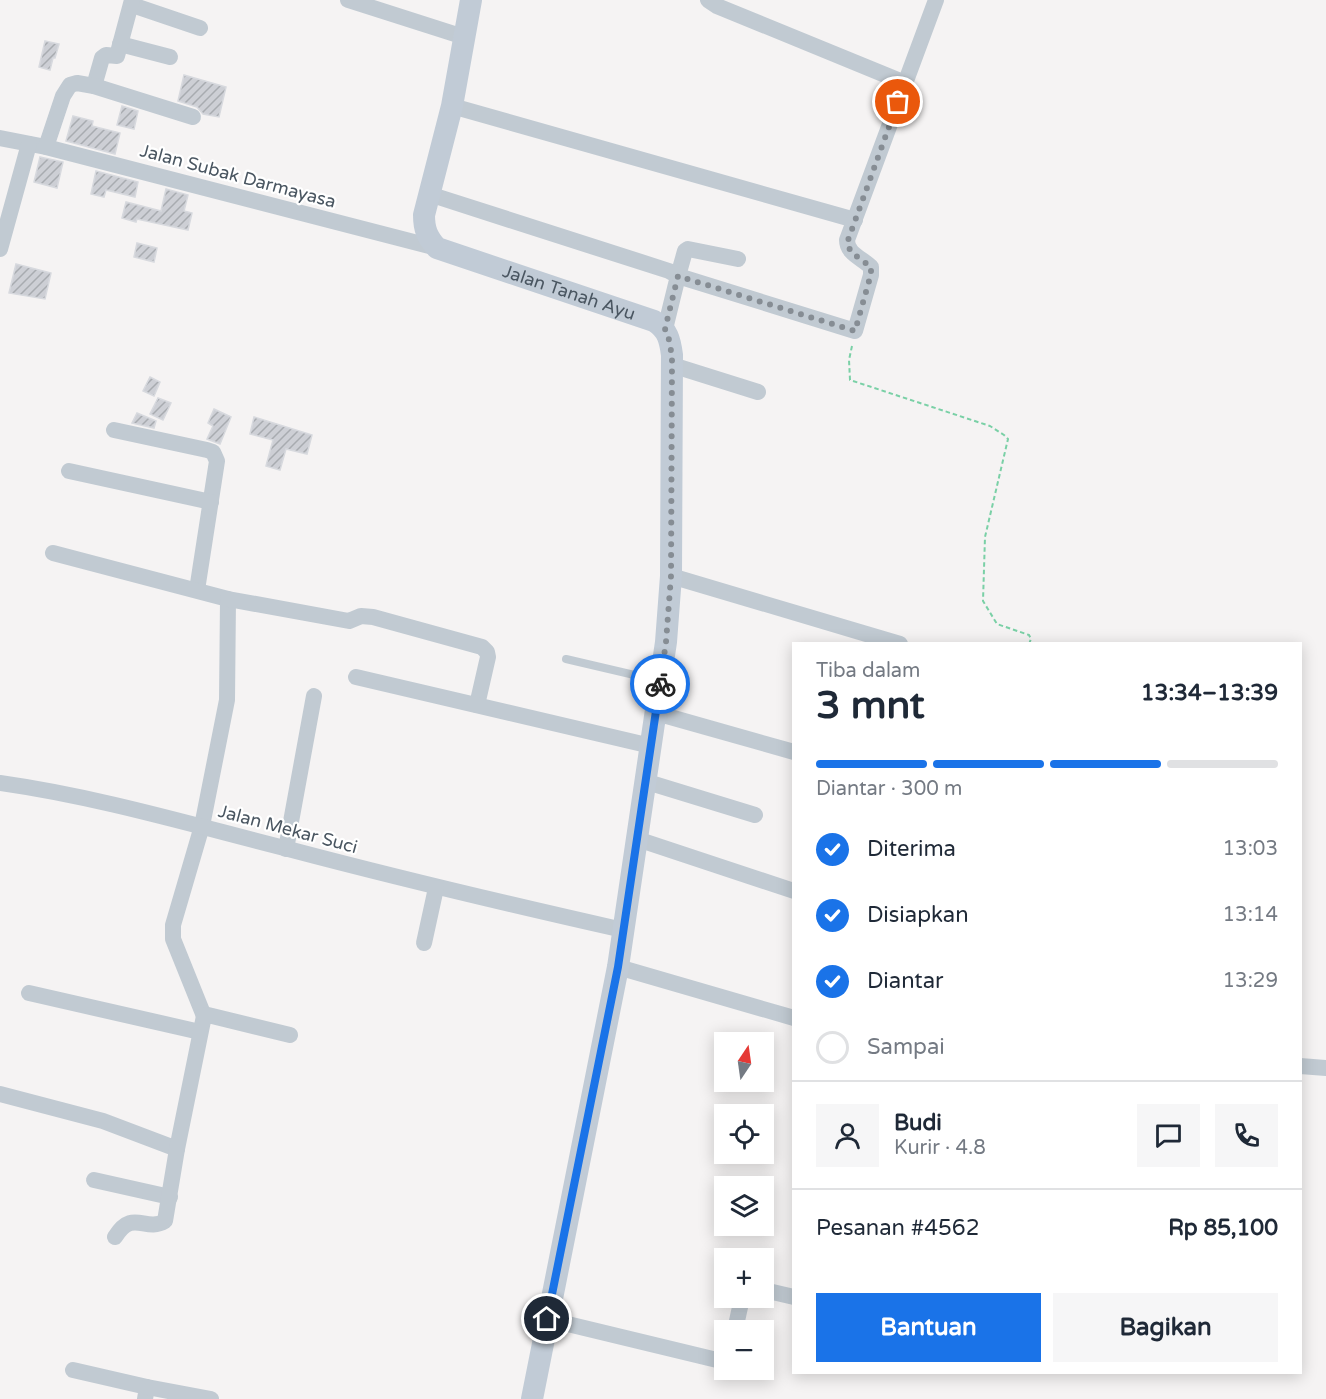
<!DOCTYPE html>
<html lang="id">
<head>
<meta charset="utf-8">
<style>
  :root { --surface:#fff; --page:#f6f6f7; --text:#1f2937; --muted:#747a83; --line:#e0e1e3; --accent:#1a73e8 }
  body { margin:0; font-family:"Varela Round",sans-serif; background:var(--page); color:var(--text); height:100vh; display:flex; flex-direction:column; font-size:22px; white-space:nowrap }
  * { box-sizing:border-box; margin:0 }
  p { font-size:20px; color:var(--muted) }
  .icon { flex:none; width:33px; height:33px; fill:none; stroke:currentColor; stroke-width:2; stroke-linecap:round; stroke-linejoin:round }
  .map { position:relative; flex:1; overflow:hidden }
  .drawer { position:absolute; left:792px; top:642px; width:510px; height:732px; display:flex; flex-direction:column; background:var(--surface); border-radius:0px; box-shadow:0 3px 15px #0003 }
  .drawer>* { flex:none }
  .needle { width:39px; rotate:13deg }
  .fabs { position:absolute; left:714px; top:1032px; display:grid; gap:12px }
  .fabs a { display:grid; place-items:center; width:60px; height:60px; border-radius:0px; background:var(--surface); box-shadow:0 3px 15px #0003; font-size:30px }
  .pin { position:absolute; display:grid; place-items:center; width:51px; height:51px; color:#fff; margin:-26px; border:3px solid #fff; border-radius:50%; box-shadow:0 2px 6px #0007 }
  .courier { position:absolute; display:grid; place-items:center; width:60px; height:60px; margin:-30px; border:4px solid #1a73e8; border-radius:50%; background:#fff; color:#222; box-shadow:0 2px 8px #0007 }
  .head em { font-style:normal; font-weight:700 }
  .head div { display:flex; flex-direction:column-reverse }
  .head { display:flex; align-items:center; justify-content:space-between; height:102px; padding:0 24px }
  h1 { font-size:39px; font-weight:700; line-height:45px }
  .bar { display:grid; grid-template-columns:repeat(4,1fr); gap:9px 6px; align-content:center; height:72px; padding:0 24px }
  .bar i { height:8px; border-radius:4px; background:var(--line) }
  .bar .active { background:var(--accent) }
  .bar p { grid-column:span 4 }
  .line { display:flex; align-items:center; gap:15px; padding:0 24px; border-top:2px solid var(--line) }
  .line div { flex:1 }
  .round { display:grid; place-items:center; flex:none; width:63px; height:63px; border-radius:0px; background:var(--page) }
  ol { padding:0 24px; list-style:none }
  li { display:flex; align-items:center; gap:18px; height:66px }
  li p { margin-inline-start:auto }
  li .icon { padding:6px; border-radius:50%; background:var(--accent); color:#fff; stroke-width:4 }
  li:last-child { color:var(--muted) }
  li i { width:33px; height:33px; border:3px solid var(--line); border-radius:50% }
  .cta { display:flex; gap:12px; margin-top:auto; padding:12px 24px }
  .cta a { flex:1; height:69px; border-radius:0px; background:var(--accent); color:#fff; font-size:24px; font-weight:700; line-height:69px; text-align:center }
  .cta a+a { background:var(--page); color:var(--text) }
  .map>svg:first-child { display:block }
</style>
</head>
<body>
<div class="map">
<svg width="1326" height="1399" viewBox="0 0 1326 1399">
  <defs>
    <pattern id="building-hatch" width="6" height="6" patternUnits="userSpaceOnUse" patternTransform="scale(1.5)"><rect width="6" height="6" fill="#cdcfd5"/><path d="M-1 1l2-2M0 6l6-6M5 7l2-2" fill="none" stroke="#a8abb0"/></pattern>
  </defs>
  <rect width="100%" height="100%" fill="#f5f3f3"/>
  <g fill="url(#building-hatch)" stroke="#d7d9de" stroke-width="1.5">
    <path d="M45 41 59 44 55 58H53L50 70 39 67Z"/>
    <path d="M184 75 226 87 219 117 203 114 197 107 178 101Z"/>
    <path d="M122 106 138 111 134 129 117 125Z"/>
    <path d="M73 116 93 121 92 126 120 133 115 154 66 141Z"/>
    <path d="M40 157 63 162 57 188 34 182Z"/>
    <path d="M96 171 138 182 135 197 106 190 104 197 91 194Z"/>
    <path d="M166 189 188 195 184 211 192 213 188 230 137 219 136 222 122 218 126 202 161 211Z"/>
    <path d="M137 243 157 248 154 262 134 257Z"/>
    <path d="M16 264 51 273 45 299 9 293Z"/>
    <path d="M150 377 160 382 154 396 143 391Z"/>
    <path d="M158 398 171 403 163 420 150 414Z"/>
    <path d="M214 409 231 417 220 444 207 439 213 426 208 423Z"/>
    <path d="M137 413 156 421 154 428 132 423Z"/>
    <path d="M254 417 312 435 307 454 286 449 280 470 266 466 273 440 250 434Z"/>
  </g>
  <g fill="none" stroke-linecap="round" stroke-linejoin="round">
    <path stroke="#7ad0a6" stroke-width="2" stroke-dasharray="4.5 3" stroke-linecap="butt" d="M852 346 849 360 850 380 990 426 1004 435 1008 439 985 537 983 601 997 624 1029 635 1031 639 1029 644"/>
    <path stroke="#c1cad2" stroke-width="8" d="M566 659 660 681"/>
    <g stroke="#c1cad2" stroke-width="16">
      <path d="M348 0 464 37"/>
      <path d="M708 0 717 6 905 83"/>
      <path d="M132 5 200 28"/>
      <path d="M120 44 170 57"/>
      <path d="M94 86 102 58 106 55 117 56 132 0"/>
      <path d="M452 106 855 220"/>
      <path d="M0 138 46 147 437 248"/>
      <path d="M46 147 63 96 70 85 77 83 94 86 193 117"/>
      <path d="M429 194 669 271 678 276 665 329"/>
      <path d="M0 249 29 144"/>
      <path d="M738 259 688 249 685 251 678 276 855 331 871 275V267C862 258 847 254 847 240L936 0"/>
      <path d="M672 365 758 392"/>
      <path d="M114 430 207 450 213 452 217 461 197 590"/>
      <path d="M69 471 211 502"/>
      <path d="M53 553 228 599 227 700 202 826 173 925V939L204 1016"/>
      <path d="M671 576 900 644"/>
      <path d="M228 599 349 621 361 616 373 617 482 647 487 652 488 657 477 705"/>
      <path d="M356 677 651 746"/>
      <path d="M656 713 794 752"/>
      <path d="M644 781 755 815"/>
      <path d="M0 783C99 797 196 826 292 850 402 879 512 905 623 930"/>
      <path d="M637 839 794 891"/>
      <path d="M286 849 314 696"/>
      <path d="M424 943 436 888"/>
      <path d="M618 967 794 1018"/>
      <path d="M29 993 200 1032"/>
      <path d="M1300 1066 1326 1068"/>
      <path d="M0 1094 103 1121 177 1149"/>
      <path d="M94 1180 170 1197"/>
      <path d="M115 1237C133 1208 145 1233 165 1221L177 1149 204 1016 208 1015 290 1035"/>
      <path d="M764 1290 794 1297"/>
      <path d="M547 1319 717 1360 724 1359"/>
      <path d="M735 1330 742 1298"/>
      <path d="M73 1370 147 1387 145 1399"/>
      <path d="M147 1387 211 1399"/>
    </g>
    <path stroke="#c1cbd6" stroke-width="22" id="s1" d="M471 0 452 106 424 215C424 229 427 237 437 248L654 321C668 330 670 340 672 355L671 576 666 642 618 967 532 1399"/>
  </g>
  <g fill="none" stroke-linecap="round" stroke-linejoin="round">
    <path stroke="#868d94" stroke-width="6" stroke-dasharray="0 10.8" d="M660 684 666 642 671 576 672 356 668 335 665 329 678 276 855 331 871 274V267L851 252 847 243 898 102"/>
    <path stroke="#1a73e8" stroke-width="8" d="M547 1319 618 967 660 684"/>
  </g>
  <g text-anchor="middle" stroke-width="4.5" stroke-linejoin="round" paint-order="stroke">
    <g font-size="18" fill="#4a5661" stroke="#fff">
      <text transform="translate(238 176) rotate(15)" y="6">Jalan Subak Darmayasa</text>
      <text dy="6" stroke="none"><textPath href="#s1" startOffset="396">Jalan Tanah Ayu</textPath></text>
      <text transform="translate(288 829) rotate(15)" y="6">Jalan Mekar Suci</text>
    </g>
  </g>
</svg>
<div class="fabs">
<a><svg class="needle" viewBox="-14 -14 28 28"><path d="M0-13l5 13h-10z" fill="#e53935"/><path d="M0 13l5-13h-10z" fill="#747a83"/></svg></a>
<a><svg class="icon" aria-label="locate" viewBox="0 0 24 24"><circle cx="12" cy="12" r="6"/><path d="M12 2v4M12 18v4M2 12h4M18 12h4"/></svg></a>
<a><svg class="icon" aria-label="layers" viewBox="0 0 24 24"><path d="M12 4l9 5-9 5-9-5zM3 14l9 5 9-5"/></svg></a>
<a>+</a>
<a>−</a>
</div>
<div class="pin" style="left:898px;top:102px;background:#ea580c"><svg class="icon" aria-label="bag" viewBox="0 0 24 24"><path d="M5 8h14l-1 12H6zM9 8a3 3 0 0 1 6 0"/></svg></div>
<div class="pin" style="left:547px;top:1319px;background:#1f2937"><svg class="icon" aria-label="home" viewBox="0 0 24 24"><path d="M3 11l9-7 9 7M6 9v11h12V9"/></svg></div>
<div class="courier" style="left:660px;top:684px"><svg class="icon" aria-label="bike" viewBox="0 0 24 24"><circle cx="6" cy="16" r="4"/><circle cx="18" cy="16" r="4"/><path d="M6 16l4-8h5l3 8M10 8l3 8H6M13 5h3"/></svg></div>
<section class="drawer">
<div class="head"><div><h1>3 mnt</h1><p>Tiba dalam</p></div><em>13:34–13:39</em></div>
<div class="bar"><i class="active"></i><i class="active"></i><i class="active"></i><i></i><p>Diantar · 300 m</p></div>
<ol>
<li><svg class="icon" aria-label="check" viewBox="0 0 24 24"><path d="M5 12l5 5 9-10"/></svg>Diterima<p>13:03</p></li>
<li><svg class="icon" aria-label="check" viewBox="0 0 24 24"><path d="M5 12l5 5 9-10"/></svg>Disiapkan<p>13:14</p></li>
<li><svg class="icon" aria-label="check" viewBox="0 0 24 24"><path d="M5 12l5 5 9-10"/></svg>Diantar<p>13:29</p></li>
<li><i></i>Sampai</li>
</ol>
<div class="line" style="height:108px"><a class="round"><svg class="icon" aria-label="person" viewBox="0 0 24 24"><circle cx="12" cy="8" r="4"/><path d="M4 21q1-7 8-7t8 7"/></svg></a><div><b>Budi</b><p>Kurir · 4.8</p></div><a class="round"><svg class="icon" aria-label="chat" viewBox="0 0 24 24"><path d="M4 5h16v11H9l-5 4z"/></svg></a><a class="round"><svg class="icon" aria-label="phone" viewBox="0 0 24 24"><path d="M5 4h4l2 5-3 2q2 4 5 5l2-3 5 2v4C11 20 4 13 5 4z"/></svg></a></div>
<div class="line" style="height:78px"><div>Pesanan #4562</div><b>Rp 85,100</b></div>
<div class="cta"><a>Bantuan</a><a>Bagikan</a></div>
</section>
</div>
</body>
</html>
